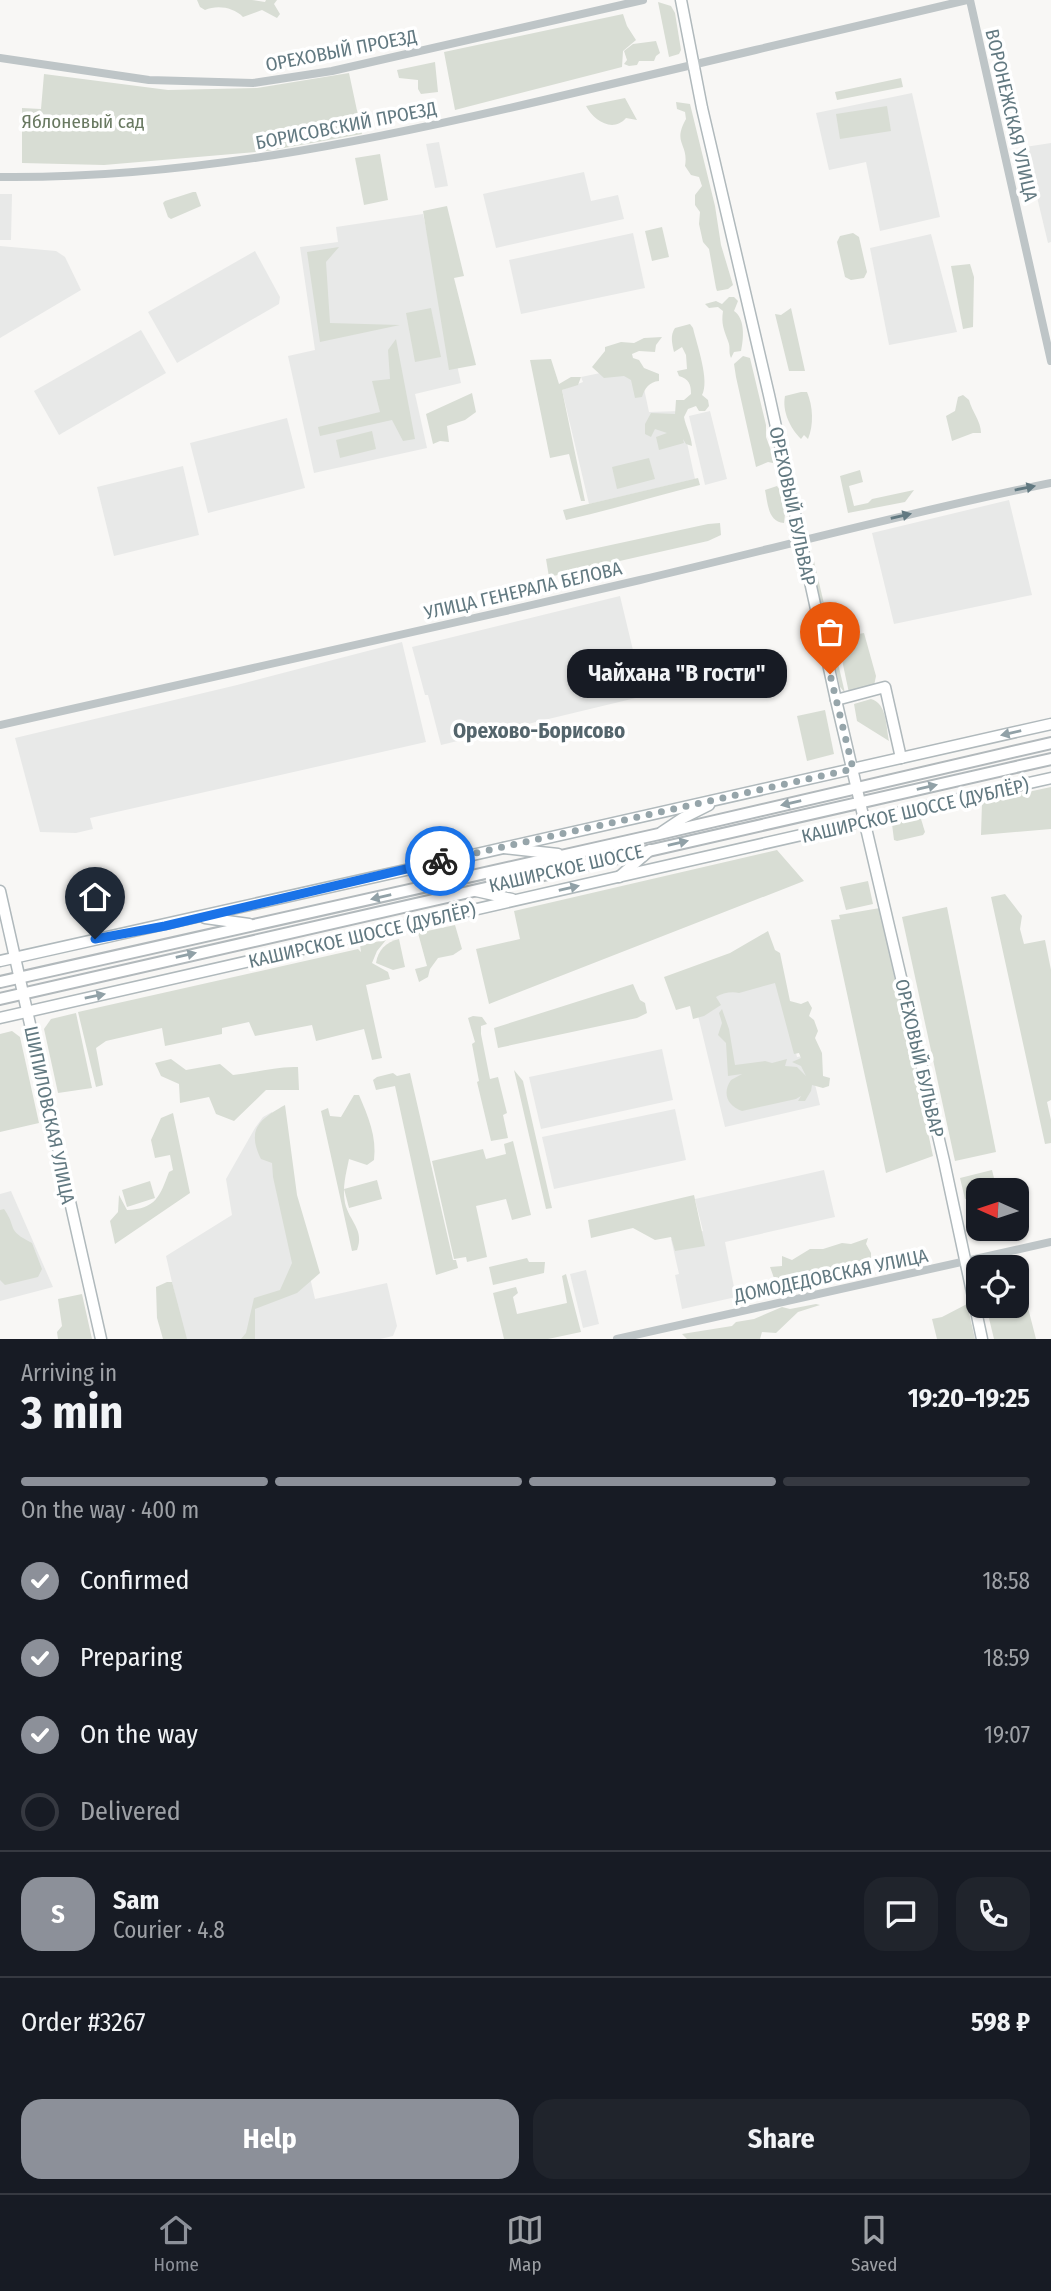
<!DOCTYPE html>
<html lang="en">
<head>
<meta charset="utf-8">
<style>
  :root { --surface:#171b24; --page:#20242c; --text:#f1f3f6; --muted:#9ea1a6; --line:#363941; --accent:#8c9099 }
  body { margin:0; font-family:"Fira Sans Condensed",sans-serif; background:var(--page); color:var(--text); height:100vh; display:flex; flex-direction:column; font-size:26px; white-space:nowrap }
  * { box-sizing:border-box; margin:0 }
  p { font-size:23px; color:var(--muted) }
  .icon { flex:none; width:38px; height:38px; fill:none; stroke:currentColor; stroke-width:2; stroke-linecap:round; stroke-linejoin:round }
  .map { position:relative; height:1339px; overflow:hidden }
  .sheet { display:flex; flex-direction:column; background:var(--surface); flex:1 }
  .sheet>* { flex:none }
  .needle { width:46px; rotate:273deg }
  .controls { position:absolute; left:966px; top:1178px; display:grid; gap:14px }
  .controls a { display:grid; place-items:center; width:63px; height:63px; border-radius:14px; background:var(--surface); box-shadow:0 2px 5px #0004; font-size:35px }
  .pin { position:absolute; display:grid; place-items:center; width:60px; height:60px; color:#fff; margin:-72px -30px; border-radius:50% 50% 50% 0; rotate:-45deg; box-shadow:0 0 7px #0007 }
  .pin .icon { rotate:45deg }
  .courier { position:absolute; display:grid; place-items:center; width:70px; height:70px; margin:-35px; border:5px solid #1a73e8; border-radius:50%; background:#fff; color:#222; box-shadow:0 2px 9px #0007 }
  .bubble { position:absolute; height:49px; border-radius:21px; background:var(--surface); box-shadow:0 2px 5px #0004; font-size:23px; font-weight:700; line-height:49px; text-align:center }
  .headline em { font-style:normal; font-weight:700 }
  .headline div { display:flex; flex-direction:column-reverse }
  .headline { display:flex; align-items:center; justify-content:space-between; height:119px; padding:0 21px }
  h1 { font-size:46px; font-weight:700; line-height:52px }
  .bar { display:grid; grid-template-columns:repeat(4,1fr); gap:10px 7px; align-content:center; height:84px; padding:0 21px }
  .bar i { height:9px; border-radius:5px; background:var(--line) }
  .bar .current { background:var(--accent) }
  .bar p { grid-column:span 4 }
  .line { display:flex; align-items:center; gap:18px; padding:0 21px; border-top:2px solid var(--line) }
  .line div { flex:1 }
  .round { display:grid; place-items:center; flex:none; width:74px; height:74px; border-radius:21px; background:var(--page) }
  ol { padding:0 21px; list-style:none }
  li { display:flex; align-items:center; gap:21px; height:77px }
  li p { margin-inline-start:auto }
  li .icon { padding:7px; border-radius:50%; background:var(--accent); color:#fff; stroke-width:4 }
  li:last-child { color:var(--muted) }
  li i { width:38px; height:38px; border:4px solid var(--line); border-radius:50% }
  .action { display:flex; gap:14px; margin-top:auto; padding:14px 21px }
  .action a { flex:1; height:80px; border-radius:21px; background:var(--accent); color:#fff; font-size:28px; font-weight:700; line-height:80px; text-align:center }
  .action a+a { background:var(--page); color:var(--text) }
  .dock { display:flex; justify-content:space-around; align-items:center; height:98px; border-top:2px solid var(--line); background:var(--surface); font-size:19px; color:var(--muted) }
  .dock a { display:grid; justify-items:center; gap:4px }
  .dock .current { color:var(--accent) }
  .map>svg:first-child { display:block }
</style>
</head>
<body>
<div class="map">
<svg width="1051" height="1339" viewBox="0 0 1051 1339">
  <rect width="100%" height="100%" fill="#f8f7f5"/>
  <g fill="#e8e9e8">
    <path d="M912 93 940 217 880 231 866 162 829 170 816 113Z"/>
    <path d="M439 142 448 186 435 188 426 144Z"/>
    <path d="M1051 143V242L1048 243 1025 147Z"/>
    <path d="M584 172 591 201 618 195 624 219 496 248 483 194Z"/>
    <path d="M0 194H12L11 240H0Z"/>
    <path d="M423 214 461 383 415 394 427 448 314 473 288 356 315 350 300 247 338 242 336 227Z"/>
    <path d="M633 233 645 288 521 314 509 260Z"/>
    <path d="M931 234 957 332 889 345 870 248Z"/>
    <path d="M0 246 56 251 65 257 81 290 0 338Z"/>
    <path d="M255 251 280 297 279 304 177 363 148 312Z"/>
    <path d="M141 330 166 373 59 435 34 391Z"/>
    <path d="M639 365 649 412 680 411 695 479 589 504 562 390 583 382 581 377Z"/>
    <path d="M710 411 727 479 705 485 689 416Z"/>
    <path d="M287 418 305 488 208 513 190 443Z"/>
    <path d="M183 466 199 535 114 556 97 487Z"/>
    <path d="M1009 500 1032 595 894 624 872 533Z"/>
    <path d="M620 596 644 696 441 745 428 695H425L412 647Z"/>
    <path d="M402 642 426 742 90 818 93 829 76 833 40 832 15 738 237 685Z"/>
    <path d="M775 958 797 1057 808 1055 820 1105 725 1127 692 991Z"/>
    <path d="M662 1049 673 1100 541 1129 529 1077Z"/>
    <path d="M675 1109 686 1160 554 1189 542 1137Z"/>
    <path d="M272 1112 315 1299 387 1283 397 1326 393 1336 380 1339H185L166 1256 232 1215 226 1179 255 1128 263 1117Z"/>
    <path d="M824 1170 835 1217 725 1242 736 1297 682 1309 675 1275 679 1274 671 1239 703 1231 695 1199Z"/>
    <path d="M11 1191 53 1287 0 1301V1194Z"/>
    <path d="M586 1270 599 1324 583 1328 570 1274Z"/>
  </g>
  <g fill="#d8ddd4">
    <path d="M197 0H252L265 2 266 0H277L274 4 280 14 277 18 262 10 243 17C233 7 217 5 205 10L200 7Z"/>
    <path d="M658 2 671 6 675 13 681 50 679 54 669 57Z"/>
    <path d="M623 14 627 26 636 40 623 51 622 67 455 110 444 52Z"/>
    <path d="M656 41 660 53 656 56 654 61H639L637 65 629 66 624 64 627 60 624 51 633 44Z"/>
    <path d="M435 62 438 92 421 94 418 89V80L399 78 397 70Z"/>
    <path d="M349 73 362 134 267 151 104 165 22 163V108L41 109 44 74 168 90 257 88Z"/>
    <path d="M901 78 903 87 837 100 835 92Z"/>
    <path d="M625 98 637 120 626 118C613 133 594 121 586 106Z"/>
    <path d="M676 102 690 104 715 206 721 245 733 285 728 289 717 291 716 288 709 249 703 242 699 224 700 212 695 205V195L702 186 699 177 691 175 685 166C689 143 672 144 686 119L685 112 677 109Z"/>
    <path d="M887 106 891 131 840 139 836 114Z"/>
    <path d="M380 154 388 200 364 205 355 158Z"/>
    <path d="M193 192H196L201 206 171 219 168 217 163 203 165 201Z"/>
    <path d="M447 206 464 276 454 278 476 365 449 370 423 211Z"/>
    <path d="M662 227 669 257 652 261 645 231Z"/>
    <path d="M853 233 859 237 867 272 864 278 851 280 845 277 837 242 840 236Z"/>
    <path d="M339 247 326 262 330 323 400 325 320 342 307 252Z"/>
    <path d="M970 264 974 277 973 327 963 329 951 266Z"/>
    <path d="M729 297H734L738 301 734 311C745 318 744 338 741 351L734 352 731 358C728 351 731 348 728 341 724 330 721 324 723 311L718 307 709 308 705 304 716 301 722 304Z"/>
    <path d="M431 308 441 357 415 362 406 313Z"/>
    <path d="M791 308 805 371H789L775 314 781 315Z"/>
    <path d="M690 324 693 328C697 345 710 381 702 395L708 400 709 406 705 411H699L696 406 688 409 684 417C686 428 691 434 692 446L686 444 683 439 684 443 659 450 656 437 667 433 655 429 651 437 645 434V424L651 413 675 414 676 400H684L691 394C691 384 689 379 679 376L677 371 687 369 686 355 682 347 674 352C672 343 670 335 675 328Z"/>
    <path d="M662 337 656 345 655 352 639 351 632 354 633 358 639 360 644 368 659 374V381C649 382 645 388 642 397L635 398 631 380 624 376 604 378 592 367 605 351V347L621 342 634 343 644 338Z"/>
    <path d="M396 339 415 439 403 441 392 420 320 436 318 427 380 412 372 381 390 379 388 350Z"/>
    <path d="M743 356 750 358 766 425V437L773 456V463L768 462 756 467 736 377 734 364Z"/>
    <path d="M551 359 559 384 571 377H581L578 385 562 390 585 501H581L569 454 550 458 530 360Z"/>
    <path d="M801 392H807C813 406 814 425 808 439L804 435 801 439C790 428 782 411 785 396Z"/>
    <path d="M472 393 476 412 465 420 447 426 449 442 440 441 433 444 426 414Z"/>
    <path d="M963 395 969 400C972 412 981 421 981 433H973L952 441 946 416 955 411 958 397Z"/>
    <path d="M372 431 376 449 340 458 336 440Z"/>
    <path d="M649 458 655 479 617 489 612 467Z"/>
    <path d="M860 470 863 482 849 486 854 506 868 503 872 499 914 490 905 502 848 513 840 476Z"/>
    <path d="M698 478 700 485C655 496 611 510 566 520L563 510Z"/>
    <path d="M777 486C786 498 786 509 784 523 768 522 768 504 765 490Z"/>
    <path d="M720 523 721 535 708 541 549 577 546 559 708 524Z"/>
    <path d="M813 557 845 693 840 687 810 558Z"/>
    <path d="M864 633 876 676 874 686 849 693 842 660 848 636Z"/>
    <path d="M871 699C887 703 886 727 889 741L857 721 854 704Z"/>
    <path d="M825 710 834 754 807 761 797 716Z"/>
    <path d="M1051 787V829L981 835 982 802Z"/>
    <path d="M918 818 921 819 925 832 923 835 897 841 894 840 892 824Z"/>
    <path d="M777 850 804 881 489 1004 476 949 520 939 514 911Z"/>
    <path d="M868 881 873 904 846 910 840 887Z"/>
    <path d="M1005 894 1022 916 1020 929 1024 944 1045 940 1051 970V1100L1047 1102 1051 1120V1143L1045 1144 991 897Z"/>
    <path d="M947 907 996 1152 955 1161 902 917Z"/>
    <path d="M880 908 933 1156 886 1173 831 920 840 919 839 915Z"/>
    <path d="M455 925 462 949 453 955 438 958 430 969 428 977 419 982 415 969 427 966 418 933Z"/>
    <path d="M768 931 775 950 780 953 790 1001 801 1004 808 1001 812 1008 809 1016 814 1020 818 1031 815 1038 822 1053 823 1076 830 1078 829 1086 823 1088 812 1085 811 1091 805 1101H798L801 1096 796 1099 742 1111C727 1106 722 1093 731 1080L742 1074 728 1076 726 1043 718 1035 722 1023 719 1013 722 1009 729 1029 735 1065 765 1061 772 1063 787 1059 785 1066 797 1067 806 1076 801 1066 792 1062 801 1058 799 1053 794 1054 775 983 739 993C732 991 722 993 716 997L721 1005 704 1016 693 1019 690 1006 676 1010 664 977 730 953Z"/>
    <path d="M399 939 405 967 393 970 376 963C378 950 386 942 399 939Z"/>
    <path d="M386 940 377 951 372 963 388 972 390 979 366 985 382 1058 372 1060 364 1029 316 1041 312 1025 255 1036 249 1022 222 1028V1034L165 1046 162 1028 106 1041 96 1048 103 1085 96 1087 78 1012 358 949 361 952 360 945Z"/>
    <path d="M633 984 640 1000 645 1003 647 1013 637 1018 498 1048 494 1028Z"/>
    <path d="M76 1013 92 1088 58 1093 44 1029 51 1019Z"/>
    <path d="M473 1016 482 1017 487 1024 481 1026V1034L490 1079 498 1077 507 1113 503 1115 508 1138 491 1141 477 1082 479 1081 472 1044 475 1042 468 1018Z"/>
    <path d="M12 1031 20 1037 39 1123 0 1132V1034Z"/>
    <path d="M171 1059 186 1070 220 1064 233 1075C255 1073 276 1066 298 1067L299 1090H266L234 1121 216 1114 209 1097 180 1103 179 1084 161 1076 155 1063Z"/>
    <path d="M514 1070 523 1081 552 1208 546 1209Z"/>
    <path d="M393 1073 397 1076 410 1073 453 1260H456L458 1268 436 1275 395 1086 376 1090 373 1080 377 1077Z"/>
    <path d="M354 1095H359C368 1116 377 1137 374 1160L367 1165 349 1159C346 1174 342 1187 345 1203 349 1221 365 1230 357 1250L352 1251 321 1111 328 1108 330 1116 341 1117Z"/>
    <path d="M285 1105 297 1195 320 1273 297 1293 255 1309V1339H241L246 1333 254 1298 280 1290 292 1263 273 1177 272 1163 261 1159C246 1129 260 1119 285 1105Z"/>
    <path d="M173 1113 190 1193 115 1244 110 1221 118 1212 119 1195 127 1210C156 1209 160 1196 169 1172L173 1170 170 1155 155 1158 151 1140 161 1118Z"/>
    <path d="M513 1141 531 1215 512 1220 506 1199 476 1206 487 1257 467 1262 466 1257 454 1259 432 1161 483 1149 486 1159 506 1154 504 1144Z"/>
    <path d="M992 1170 997 1190H978V1196L965 1199 960 1178Z"/>
    <path d="M377 1180 382 1199 349 1208 344 1189Z"/>
    <path d="M150 1181 155 1198 127 1207 122 1190Z"/>
    <path d="M694 1195 705 1246 675 1251 671 1237 655 1240 633 1228 591 1238 588 1220Z"/>
    <path d="M4 1209C18 1229 5 1229 32 1243L42 1269 38 1277 5 1285 0 1280V1210Z"/>
    <path d="M868 1238 866 1244 871 1253V1261L839 1273 832 1271 815 1277 800 1278 778 1285 774 1283V1278L770 1267 782 1266V1256L792 1260 810 1249H823L842 1243 851 1244Z"/>
    <path d="M1015 1257 1036 1339H994L986 1306H1017V1267L980 1266Z"/>
    <path d="M527 1258 529 1262H545L544 1273 493 1285 489 1267Z"/>
    <path d="M566 1274 581 1332 548 1339H504L493 1293 516 1287 518 1293 513 1297 517 1314 567 1303 562 1276Z"/>
    <path d="M167 1282H172L187 1339H163L157 1318 156 1287Z"/>
    <path d="M82 1294 92 1339H58L57 1332 62 1326 58 1299Z"/>
    <path d="M816 1304 820 1305 798 1312 776 1333 762 1332 760 1339H687L682 1334 732 1326 736 1322 754 1319 782 1307 790 1309Z"/>
    <path d="M967 1304 975 1339H937L932 1319 942 1317Z"/>
  </g>
  <g fill="none" stroke-linecap="round" stroke-linejoin="round">
    <defs>
      <g id="secondary">
        <path d="M681 0 702 108 769 395 836 700 944 1161 982 1339"/>
        <path d="M836 700 885 687 901 758"/>
        <path d="M662 832 683 818 709 805"/>
        <path d="M504 848 558 854"/>
        <path d="M619 877 650 850"/>
        <path d="M0 891 101 1339"/>
        <path d="M476 891 512 899"/>
        <path d="M205 918 249 924"/>
        <path d="M0 961C351 884 700 802 1051 724"/>
        <path d="M0 1018 1051 778"/>
      </g>
      <g id="primary">
        <path d="M0 982 659 834 1051 743"/>
        <path d="M0 999 1051 759"/>
      </g>
    </defs>
    <use href="#secondary" stroke="#b0b9bc" stroke-width="13"/>
    <use href="#primary" stroke="#b2b9bc" stroke-width="14"/>
    <g stroke="#bec5c7" stroke-width="8">
      <path d="M970 0 1051 361"/>
      <path d="M0 58 149 80 253 83 332 71 643 0"/>
      <path d="M0 177C185 179 365 142 544 100 685 67 826 33 967 0"/>
      <path d="M0 725C213 676 427 630 640 580 777 548 913 511 1051 483"/>
      <path d="M617 1339 1051 1242"/>
    </g>
    <use href="#secondary" stroke="#fff" stroke-width="10"/>
    <use href="#primary" stroke="#fff" stroke-width="10"/>
  </g>
  <defs><path id="oneway-solid" d="M-6-.8H1V-3.2L6.5 0L1 3.2V.8H-6Z" transform="scale(1.75)"/></defs>
  <g fill="#627981">
    <use href="#oneway-solid" transform="translate(1025 488) rotate(-11)"/>
    <use href="#oneway-solid" transform="translate(901 516) rotate(-13)"/>
  </g>
  <g fill="#91a1a7">
    <use href="#oneway-solid" transform="translate(1011 733) rotate(167)"/>
    <use href="#oneway-solid" transform="translate(927 787) rotate(-13)"/>
    <use href="#oneway-solid" transform="translate(791 803) rotate(167)"/>
    <use href="#oneway-solid" transform="translate(678 843) rotate(-13)"/>
    <use href="#oneway-solid" transform="translate(569 888) rotate(-13)"/>
    <use href="#oneway-solid" transform="translate(381 897) rotate(167)"/>
    <use href="#oneway-solid" transform="translate(186 955) rotate(-13)"/>
    <use href="#oneway-solid" transform="translate(95 996) rotate(-12)"/>
  </g>
  <g fill="none" stroke-linecap="round" stroke-linejoin="round">
    <path stroke="#96a5aa" stroke-width="7" stroke-dasharray="0 12.6" d="M440 861 853 769 830 674"/>
    <path stroke="#1a73e8" stroke-width="9" d="M95 939 165 926 440 861"/>
  </g>
  <g text-anchor="middle" stroke-width="7" stroke-linejoin="round" paint-order="stroke">
    <g font-size="19" fill="#627981" stroke="#fff">
      <text transform="translate(341 50) rotate(-11)" y="7">ОРЕХОВЫЙ ПРОЕЗД</text>
      <text transform="translate(1012 115) rotate(77)" y="7">ВОРОНЕЖСКАЯ УЛИЦА</text>
      <text transform="translate(346 125) rotate(-11)" y="7">БОРИСОВСКИЙ ПРОЕЗД</text>
      <text transform="translate(793 506) rotate(78)" y="7">ОРЕХОВЫЙ БУЛЬВАР</text>
      <text transform="translate(523 590) rotate(-13)" y="7">УЛИЦА ГЕНЕРАЛА БЕЛОВА</text>
      <text transform="translate(915 810) rotate(-13)" y="7">КАШИРСКОЕ ШОССЕ (ДУБЛЁР)</text>
      <text transform="translate(566 868) rotate(-13)" y="7">КАШИРСКОЕ ШОССЕ</text>
      <text transform="translate(362 935) rotate(-13)" y="7">КАШИРСКОЕ ШОССЕ (ДУБЛЁР)</text>
      <text transform="translate(920 1058) rotate(77)" y="7">ОРЕХОВЫЙ БУЛЬВАР</text>
      <text transform="translate(50 1115) rotate(78)" y="7">ШИПИЛОВСКАЯ УЛИЦА</text>
      <text transform="translate(831 1275) rotate(-12)" y="7">ДОМОДЕДОВСКАЯ УЛИЦА</text>
    </g>
    <g font-size="19" fill="#697961" stroke="#fff">
      <text x="83" y="128">Яблоневый сад</text>
    </g>
    <g font-size="21" font-weight="bold" fill="#54656c" stroke="#fff">
      <text x="539" y="738">Орехово-Борисово</text>
    </g>
  </g>
</svg>
<div class="controls">
<a><svg class="needle" viewBox="-14 -14 28 28"><path d="M0-13l5 13h-10z" fill="#e53935"/><path d="M0 13l5-13h-10z" fill="#9ea1a6"/></svg></a>
<a><svg class="icon" aria-label="locate" viewBox="0 0 24 24"><circle cx="12" cy="12" r="6"/><path d="M12 2v4M12 18v4M2 12h4M18 12h4"/></svg></a>
</div>
<div class="pin" style="left:830px;top:674px;background:#ea580c"><svg class="icon" aria-label="bag" viewBox="0 0 24 24"><path d="M5 8h14l-1 12H6zM9 8a3 3 0 0 1 6 0"/></svg></div>
<div class="pin" style="left:95px;top:939px;background:#1f2937"><svg class="icon" aria-label="home" viewBox="0 0 24 24"><path d="M3 11l9-7 9 7M6 9v11h12V9"/></svg></div>
<div class="courier" style="left:440px;top:861px"><svg class="icon" aria-label="bike" viewBox="0 0 24 24"><circle cx="6" cy="16" r="4"/><circle cx="18" cy="16" r="4"/><path d="M6 16l4-8h5l3 8M10 8l3 8H6M13 5h3"/></svg></div>
<div class="bubble" style="left:567px;top:649px;width:220px">Чайхана &quot;В гости&quot;</div>
</div>
<section class="sheet">
<div class="headline"><div><h1>3 min</h1><p>Arriving in</p></div><em>19:20–19:25</em></div>
<div class="bar"><i class="current"></i><i class="current"></i><i class="current"></i><i></i><p>On the way · 400 m</p></div>
<ol>
<li><svg class="icon" aria-label="check" viewBox="0 0 24 24"><path d="M5 12l5 5 9-10"/></svg>Confirmed<p>18:58</p></li>
<li><svg class="icon" aria-label="check" viewBox="0 0 24 24"><path d="M5 12l5 5 9-10"/></svg>Preparing<p>18:59</p></li>
<li><svg class="icon" aria-label="check" viewBox="0 0 24 24"><path d="M5 12l5 5 9-10"/></svg>On the way<p>19:07</p></li>
<li><i></i>Delivered</li>
</ol>
<div class="line" style="height:126px"><b class="round" style="background:var(--accent);color:#fff">S</b><div><b>Sam</b><p>Courier · 4.8</p></div><a class="round"><svg class="icon" aria-label="chat" viewBox="0 0 24 24"><path d="M4 5h16v11H9l-5 4z"/></svg></a><a class="round"><svg class="icon" aria-label="phone" viewBox="0 0 24 24"><path d="M5 4h4l2 5-3 2q2 4 5 5l2-3 5 2v4C11 20 4 13 5 4z"/></svg></a></div>
<div class="line" style="height:91px"><div>Order #3267</div><b>598 ₽</b></div>
<div class="action"><a>Help</a><a>Share</a></div>
</section>
<nav class="dock">
<a class="current"><svg class="icon" aria-label="home" viewBox="0 0 24 24"><path d="M3 11l9-7 9 7M6 9v11h12V9"/></svg>Home</a>
<a><svg class="icon" aria-label="map" viewBox="0 0 24 24"><path d="M3 6l6-2 6 2 6-2v14l-6 2-6-2-6 2zM9 4v14M15 6v14"/></svg>Map</a>
<a><svg class="icon" aria-label="saved" viewBox="0 0 24 24"><path d="M7 4h10v16l-5-4-5 4z"/></svg>Saved</a>
</nav>
</body>
</html>
